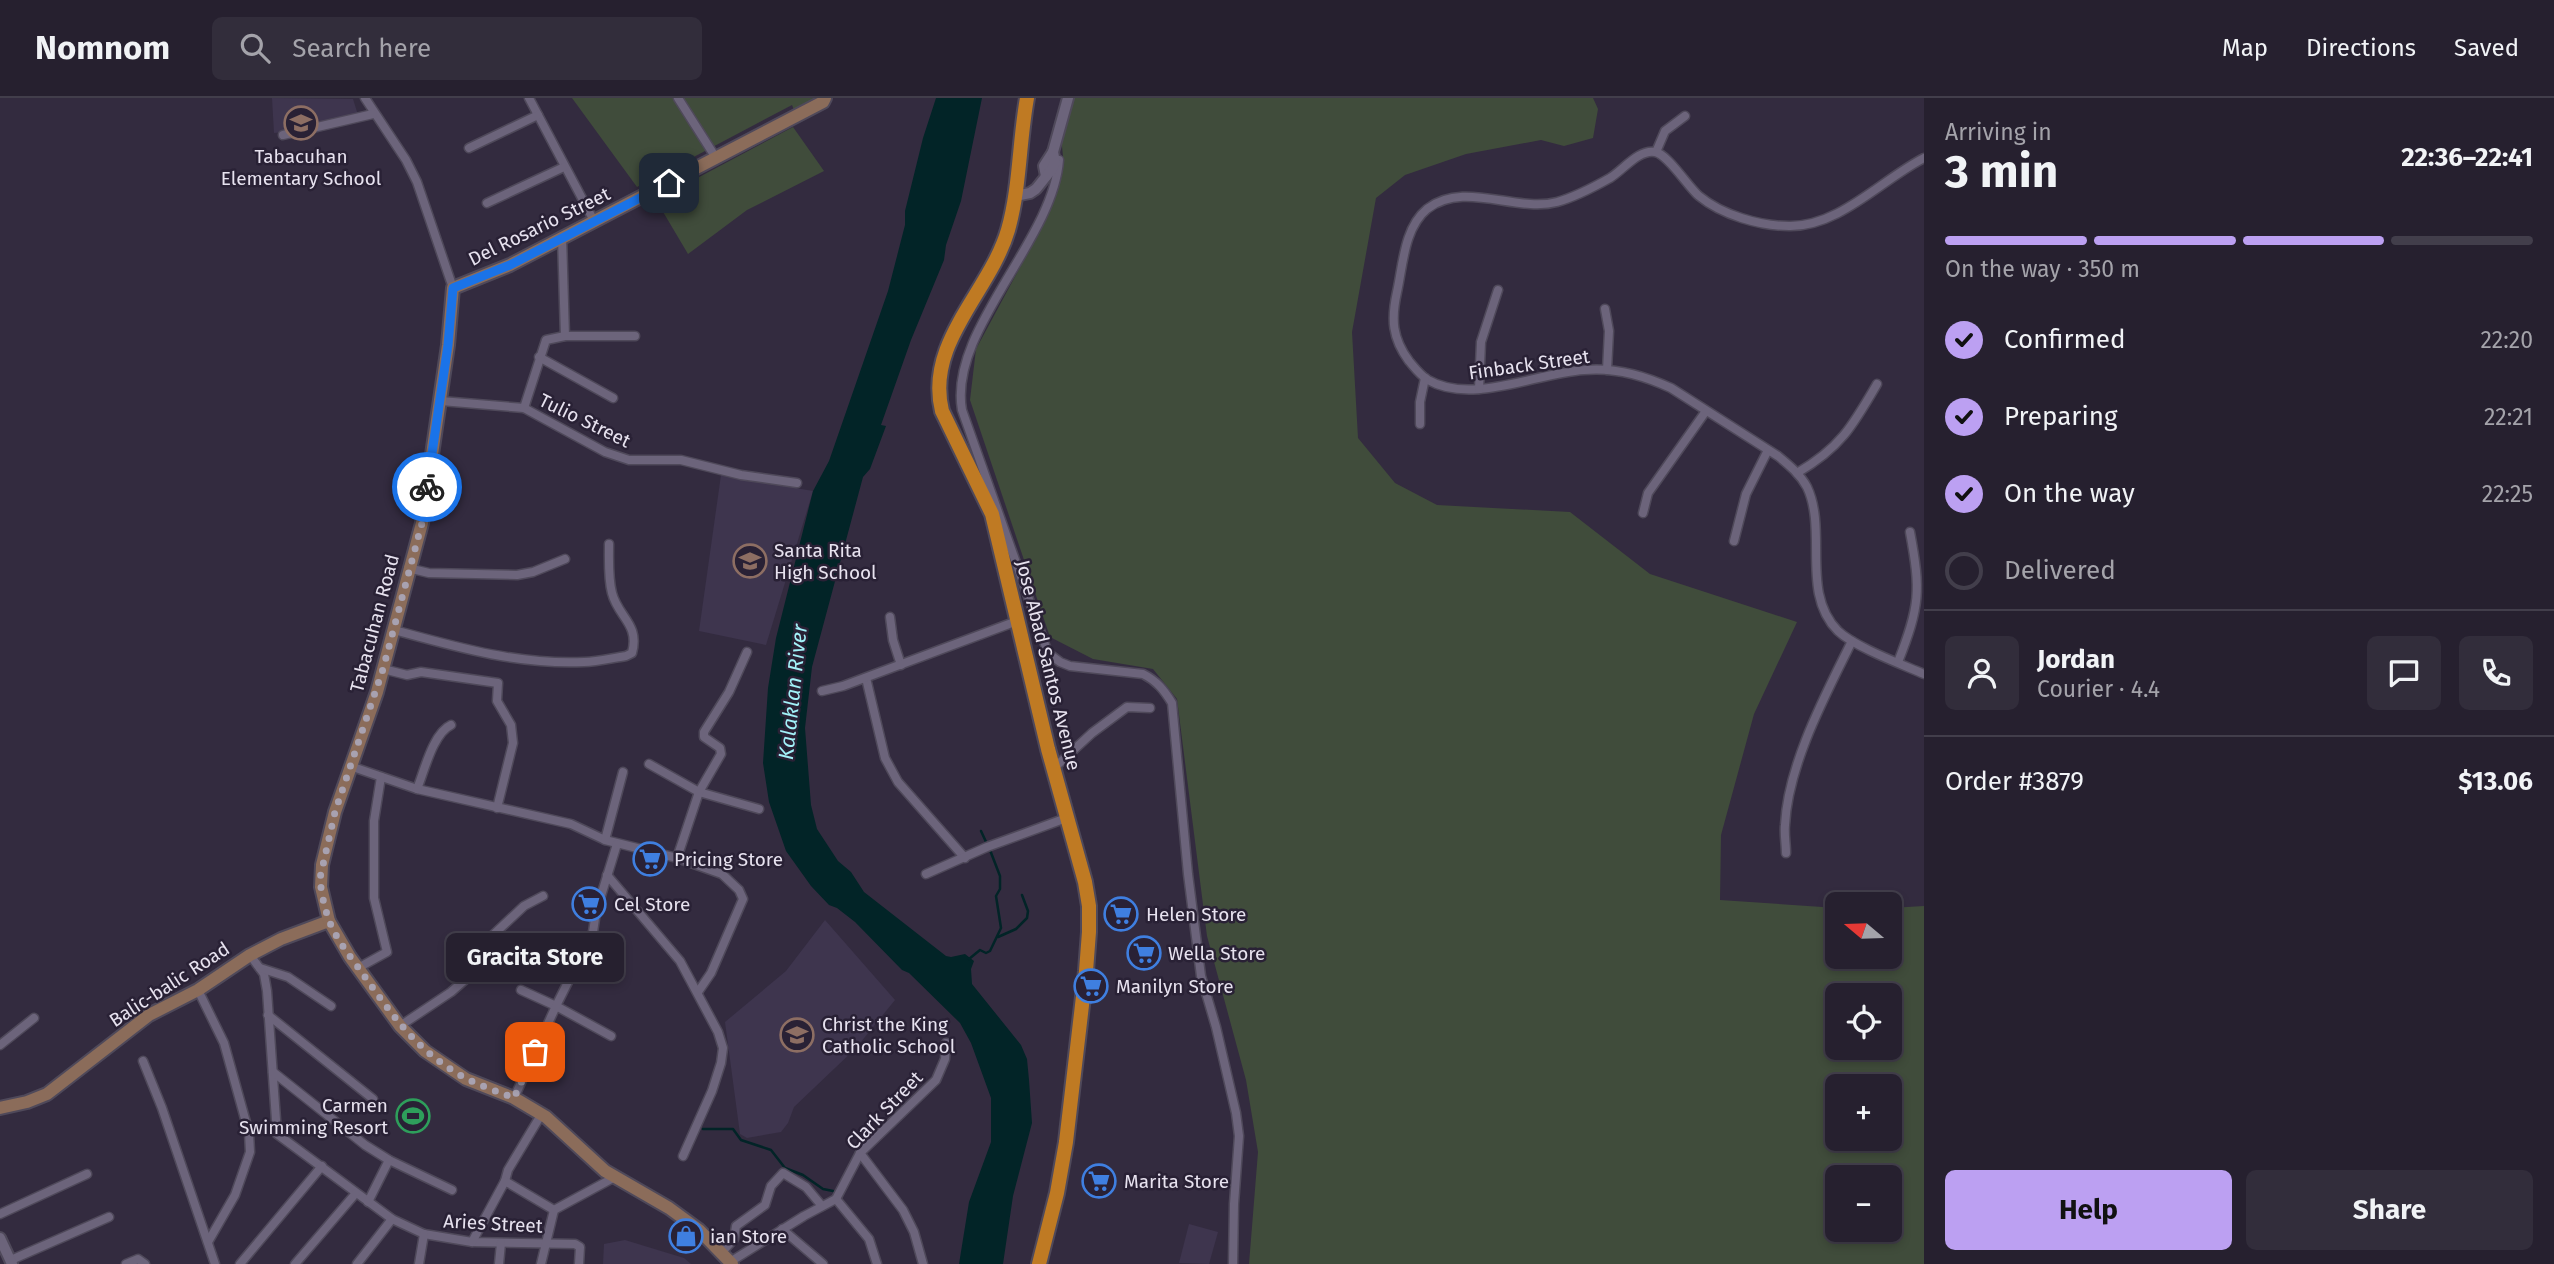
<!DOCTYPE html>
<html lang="en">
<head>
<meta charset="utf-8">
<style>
  :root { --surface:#26202f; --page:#322d3b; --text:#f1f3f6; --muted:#a4a3aa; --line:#423e4b; --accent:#bca0f2 }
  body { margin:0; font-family:"Fira Sans",sans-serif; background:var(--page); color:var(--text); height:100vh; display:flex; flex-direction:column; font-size:26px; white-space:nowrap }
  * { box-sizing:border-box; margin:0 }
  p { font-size:23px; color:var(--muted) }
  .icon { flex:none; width:38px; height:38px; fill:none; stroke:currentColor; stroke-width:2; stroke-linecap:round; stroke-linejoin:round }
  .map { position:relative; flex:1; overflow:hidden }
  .side { display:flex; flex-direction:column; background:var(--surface); width:630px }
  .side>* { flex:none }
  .needle { width:46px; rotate:289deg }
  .fabs { position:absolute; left:1825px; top:794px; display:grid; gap:14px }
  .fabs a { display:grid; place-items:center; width:77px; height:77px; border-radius:10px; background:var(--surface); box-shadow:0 4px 10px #0003,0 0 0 2px var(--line); font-size:35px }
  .pin { position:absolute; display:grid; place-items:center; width:60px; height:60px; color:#fff; margin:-30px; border-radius:14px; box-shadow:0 4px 10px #0006 }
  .courier { position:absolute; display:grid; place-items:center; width:70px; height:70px; margin:-35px; border:5px solid #1a73e8; border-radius:50%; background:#fff; color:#222; box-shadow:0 2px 9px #0007 }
  .bubble { position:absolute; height:49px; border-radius:10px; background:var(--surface); box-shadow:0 4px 10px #0003,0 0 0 2px var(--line); font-size:23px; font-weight:700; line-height:49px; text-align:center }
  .headline em { font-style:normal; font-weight:700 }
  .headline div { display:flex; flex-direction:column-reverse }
  .headline { display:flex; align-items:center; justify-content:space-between; height:119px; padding:0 21px }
  h1 { font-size:46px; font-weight:700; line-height:52px }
  .bar { display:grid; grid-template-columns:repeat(4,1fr); gap:10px 7px; align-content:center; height:84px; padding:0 21px }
  .bar i { height:9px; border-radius:5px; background:var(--line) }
  .bar .on { background:var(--accent) }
  .bar p { grid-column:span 4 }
  .line { display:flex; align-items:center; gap:18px; padding:0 21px; border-top:2px solid var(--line) }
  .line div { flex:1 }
  .round { display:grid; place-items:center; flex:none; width:74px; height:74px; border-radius:10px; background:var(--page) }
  ol { padding:0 21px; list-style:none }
  li { display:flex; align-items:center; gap:21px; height:77px }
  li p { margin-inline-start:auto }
  li .icon { padding:7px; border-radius:50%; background:var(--accent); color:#111; stroke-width:4 }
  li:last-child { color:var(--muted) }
  li i { width:38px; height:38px; border:4px solid var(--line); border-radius:50% }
  .action { display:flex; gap:14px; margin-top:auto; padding:14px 21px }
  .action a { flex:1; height:80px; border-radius:10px; background:var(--accent); color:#111; font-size:28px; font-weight:700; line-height:80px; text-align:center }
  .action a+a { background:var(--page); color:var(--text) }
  header { display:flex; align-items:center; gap:42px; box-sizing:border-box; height:98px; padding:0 35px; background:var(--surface); border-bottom:2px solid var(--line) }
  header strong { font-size:33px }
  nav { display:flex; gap:38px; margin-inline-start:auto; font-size:24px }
  .search { width:490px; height:63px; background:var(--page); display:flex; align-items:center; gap:18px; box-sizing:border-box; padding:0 24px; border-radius:10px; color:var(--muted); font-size:26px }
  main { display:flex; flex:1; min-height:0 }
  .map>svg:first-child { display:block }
</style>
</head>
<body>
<header>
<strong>Nomnom</strong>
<div class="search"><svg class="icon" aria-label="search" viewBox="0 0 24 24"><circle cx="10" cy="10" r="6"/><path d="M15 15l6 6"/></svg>Search here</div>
<nav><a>Map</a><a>Directions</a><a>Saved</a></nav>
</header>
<main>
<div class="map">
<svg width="1924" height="1166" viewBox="0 0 1924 1166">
  <rect width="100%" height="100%" fill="#332b3f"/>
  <g fill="#3e354e">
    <path d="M272 0 353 1 358 17 299 33 274 35Z"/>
    <path d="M721 377 813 393 766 547 699 533Z"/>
    <path d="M825 822 895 902 856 950 794 1009 788 1025 781 1034 747 1040 740 1036 725 924 786 873Z"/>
    <path d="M1189 1126 1218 1134 1209 1166 1179 1165Z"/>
    <path d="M625 1142 684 1160 691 1166H603L604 1146Z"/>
  </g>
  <g fill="#404c3b" fill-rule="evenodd">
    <path d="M572 0H821L794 12 792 7 637 89Z"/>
    <path d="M1073 0H1593L1598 11 1593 40 1564 48 1541 42 1466 56 1405 77 1376 100 1352 234 1358 340 1395 385 1437 407 1570 414 1650 476 1797 524 1754 616 1721 737 1720 802 1837 810 1838 859H1890V810L1924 808V1166H1249L1258 1054 1246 982 1207 838 1177 601 1153 571 1093 561 1050 539 970 302 976 251 1040 132 1062 78 1063 58 1061 39ZM1838 898H1890V950H1838ZM1838 989H1890V1041H1838ZM1838 1080H1890V1132H1838Z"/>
    <path d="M793 29 824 73 747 112 688 156 656 102Z"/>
  </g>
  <path fill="#022427" d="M936 0H982L961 103 946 147 944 162 911 242 881 327 886 328 870 371 863 379 812 569 805 630 811 707 817 731 838 763 851 774 864 794 946 858 951 859 965 856 974 863 971 871 972 886 1021 947 1027 961 1029 982 1032 1025 1013 1098 1003 1166H959L969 1104 991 1044V1000L971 945 960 925 909 875 902 872 855 824 837 810 829 807 811 788 786 753 769 704 763 665 768 590 776 540 813 393 829 363 888 193 905 127V113L923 40Z"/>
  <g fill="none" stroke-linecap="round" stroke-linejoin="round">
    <g stroke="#022427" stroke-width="2.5">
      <path d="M981 733 987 746"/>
      <path d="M998 839 1016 831 1027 820 1028 813 1022 797"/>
      <path d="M969 861 980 852 986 855 990 853 1001 830 996 798 1000 791V778L990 752"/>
      <path d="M703 1031H733L741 1042 771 1052 785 1070 803 1077 823 1091 833 1093"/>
    </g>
    <defs>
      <g id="minor">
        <path d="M365 0 406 62 417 84 453 190"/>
        <path d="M529 0 594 123"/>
        <path d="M678 0 716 60"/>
        <path d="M283 37 373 16"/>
        <path d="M469 50 538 17"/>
        <path d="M1656 54 1665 33 1685 18"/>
        <path d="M1924 60C1881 82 1839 129 1789 128 1760 128 1722 117 1699 98 1688 89 1668 56 1655 54 1639 51 1623 72 1610 80 1594 89 1575 99 1557 104 1516 115 1464 82 1427 111 1404 130 1403 167 1397 194 1391 221 1392 240 1409 263 1415 270 1420 277 1428 282 1472 307 1536 275 1584 272 1614 269 1643 277 1671 290L1778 358C1789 367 1800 376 1807 389 1828 433 1800 495 1838 533 1855 549 1901 566 1924 576"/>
        <path d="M1059 62C1053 143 948 233 962 312L1048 555 1060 564 1070 568 1143 576C1157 583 1164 592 1172 605L1188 776 1201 878 1216 929 1236 1015 1239 1038 1234 1106 1233 1166"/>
        <path d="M487 105 564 69"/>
        <path d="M562 139 565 238"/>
        <path d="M1605 211 1609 233 1607 272"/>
        <path d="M539 259 613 300"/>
        <path d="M1479 291 1481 244 1498 192"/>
        <path d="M441 303 524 310 605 354 629 362H681L741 377 797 385"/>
        <path d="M524 310 546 242 565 238H635"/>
        <path d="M1420 326V304L1425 280"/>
        <path d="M1797 375C1840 350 1852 329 1877 286"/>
        <path d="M1643 415 1648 395 1706 313"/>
        <path d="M1734 443 1746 396 1768 352"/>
        <path d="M408 470 429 475 517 477 533 474 565 461"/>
        <path d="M890 519 893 542 901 567"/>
        <path d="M394 532C456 549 518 567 584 564 598 564 612 560 626 558L632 555C640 526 618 519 612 495 608 480 609 462 609 446"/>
        <path d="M1898 564C1920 508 1921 493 1910 434"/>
        <path d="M383 571 407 577 421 574 498 585 497 603 511 627 513 645 497 710"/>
        <path d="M866 580 885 660 898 684 965 760"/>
        <path d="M822 593 843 588 1017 523"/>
        <path d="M649 666 699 694 759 711"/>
        <path d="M350 668 417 691 571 726 605 742 677 760 722 776 739 792 743 801 711 875 698 894"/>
        <path d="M1054 670 1092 635 1127 609 1150 610"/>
        <path d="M417 691C424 674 433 635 451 627"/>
        <path d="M605 742 623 674"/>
        <path d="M1786 755C1786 746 1784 736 1785 727 1788 666 1826 596 1852 543"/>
        <path d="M677 760 699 694 721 656 720 650 704 639V634L729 594 747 554"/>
        <path d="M926 776 987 749 1069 719"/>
        <path d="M607 777 680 863 718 934 723 950 721 965 712 993 683 1058"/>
        <path d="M250 857 264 876 267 893 277 1036 392 1121 424 1136 472 1144 575 1146 580 1149 579 1166"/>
        <path d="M260 870 288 879 331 908"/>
        <path d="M358 870 387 854 374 800V723L381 679"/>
        <path d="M198 892 224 945 249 1035 250 1054 235 1097 208 1144"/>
        <path d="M521 892 556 908 611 938"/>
        <path d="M268 917 373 1001"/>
        <path d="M400 928 451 894 467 880 493 837 524 808 543 798"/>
        <path d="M0 947 34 920"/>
        <path d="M143 963 162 1010 215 1166"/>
        <path d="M273 974 365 1047 389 1062 452 1092"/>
        <path d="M514 1000 556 908 593 834 596 814 617 746"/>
        <path d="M860 1055 903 1112 914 1134 923 1166"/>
        <path d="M505 1083 508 1072 541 1017"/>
        <path d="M836 1101 869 1141 877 1166"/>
        <path d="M368 1104 389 1062"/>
        <path d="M0 1116 87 1076"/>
        <path d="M782 1131 823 1166"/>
        <path d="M472 1144 505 1083 554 1112"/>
        <path d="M722 1154 734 1141 736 1128 765 1107 771 1088 783 1075 806 1089 822 1108"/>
        <path d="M11 1162 109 1119"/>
        <path d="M730 1164 804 1118 836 1101 860 1055 936 982 945 961 946 945"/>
        <path d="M126 1166 138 1161 145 1166"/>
        <path d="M240 1166 322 1068"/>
        <path d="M295 1166 356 1095"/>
        <path d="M357 1166 392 1121"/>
        <path d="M419 1166 424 1136"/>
        <path d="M499 1166 501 1145"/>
        <path d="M541 1166 554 1112 615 1079"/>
      </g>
      <g id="tertiary">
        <path d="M1046 78 1044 68 1053 54"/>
        <path d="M1015 98 1030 95 1036 91 1052 71 1055 64 1053 54 1068 0"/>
        <path d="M0 1140 12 1166"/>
      </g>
      <g id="secondary">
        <path d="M0 1010 27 1004 47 996 149 917 198 892 250 857 281 841 329 823"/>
        <path d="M732 1166 699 1132 669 1110 605 1073 546 1019 514 1000 466 981 425 953 400 928 350 859 329 823 321 789 322 767 335 714 377 594 422 425 448 247 453 190 510 167 823 4 825 0"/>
      </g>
      <path id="trunk" d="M1027 0C1019 44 1020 90 1008 132 990 194 925 244 942 313L992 416 1048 651 1085 784 1089 808V834L1086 873 1066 1044 1057 1095 1039 1166"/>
    </defs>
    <use href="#minor" stroke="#4f495a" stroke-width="11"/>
    <use href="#tertiary" stroke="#4f495a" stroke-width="14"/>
    <use href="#secondary" stroke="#4f495a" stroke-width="16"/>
    <use href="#trunk" stroke="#4f495a" stroke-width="18"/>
    <use href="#minor" stroke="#6c647b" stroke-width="8"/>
    <use href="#tertiary" stroke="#6c647b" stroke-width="10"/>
    <use href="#secondary" stroke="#8b6c5a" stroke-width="12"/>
    <use href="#trunk" stroke="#bf7a23" stroke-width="14"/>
  </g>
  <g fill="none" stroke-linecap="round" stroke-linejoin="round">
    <path stroke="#a8a2b1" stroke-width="7" stroke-dasharray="0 12.6" d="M427 389 422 425 383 571 335 714 320 780C321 793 324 809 329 822 335 839 349 857 360 872 386 908 409 943 446 968 466 983 491 991 514 1000L535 954"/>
    <path stroke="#1a73e8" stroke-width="9" d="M427 389 448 247 453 190 510 167 669 85"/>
  </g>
  <defs>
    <symbol id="school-ring" viewBox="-11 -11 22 22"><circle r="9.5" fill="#292135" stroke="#8d6e63" stroke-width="1.5"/><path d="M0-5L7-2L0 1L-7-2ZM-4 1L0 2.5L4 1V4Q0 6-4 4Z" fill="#8d6e63"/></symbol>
    <symbol id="supermarket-ring" viewBox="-11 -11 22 22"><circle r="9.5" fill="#292135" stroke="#3f7fe0" stroke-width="1.5"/><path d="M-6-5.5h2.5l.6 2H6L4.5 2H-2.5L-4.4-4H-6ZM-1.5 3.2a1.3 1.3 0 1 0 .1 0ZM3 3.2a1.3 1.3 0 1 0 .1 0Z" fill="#3f7fe0"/></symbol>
    <symbol id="stadium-ring" viewBox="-11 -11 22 22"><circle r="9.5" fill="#292135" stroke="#2e9e5b" stroke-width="1.5"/><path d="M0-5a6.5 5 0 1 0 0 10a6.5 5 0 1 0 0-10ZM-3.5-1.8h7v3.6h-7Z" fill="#2e9e5b"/></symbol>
    <symbol id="shop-ring" viewBox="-11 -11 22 22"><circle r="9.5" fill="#292135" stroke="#3f7fe0" stroke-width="1.5"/><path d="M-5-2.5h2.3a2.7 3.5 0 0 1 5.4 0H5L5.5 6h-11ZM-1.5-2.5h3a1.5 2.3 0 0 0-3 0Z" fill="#3f7fe0"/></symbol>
  </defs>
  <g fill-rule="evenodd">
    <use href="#school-ring" x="282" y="6" width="38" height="38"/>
    <use href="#school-ring" x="731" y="444" width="38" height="38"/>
    <use href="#supermarket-ring" x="631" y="742" width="38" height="38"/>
    <use href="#supermarket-ring" x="570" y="787" width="38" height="38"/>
    <use href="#supermarket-ring" x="1102" y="797" width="38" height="38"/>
    <use href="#supermarket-ring" x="1125" y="836" width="38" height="38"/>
    <use href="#supermarket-ring" x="1072" y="869" width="38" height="38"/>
    <use href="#school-ring" x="778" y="918" width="38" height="38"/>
    <use href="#stadium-ring" x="394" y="999" width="38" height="38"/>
    <use href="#supermarket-ring" x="1080" y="1064" width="38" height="38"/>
    <use href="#shop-ring" x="667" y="1119" width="38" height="38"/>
  </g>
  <g text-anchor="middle" stroke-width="5" stroke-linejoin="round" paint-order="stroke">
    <g font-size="19" fill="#e7e2ef" stroke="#292135" text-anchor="start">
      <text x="301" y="65" text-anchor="middle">Tabacuhan<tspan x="301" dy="22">Elementary School</tspan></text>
      <text x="774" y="459">Santa Rita<tspan x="774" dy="22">High School</tspan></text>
      <text x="674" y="768">Pricing Store</text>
      <text x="614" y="813">Cel Store</text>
      <text x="1146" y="823">Helen Store</text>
      <text x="1168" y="862">Wella Store</text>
      <text x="1116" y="895">Manilyn Store</text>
      <text x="822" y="933">Christ the King<tspan x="822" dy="22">Catholic School</tspan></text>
      <text x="388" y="1014" text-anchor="end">Carmen<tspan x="388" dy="22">Swimming Resort</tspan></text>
      <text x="1124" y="1090">Marita Store</text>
      <text x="710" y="1145">ian Store</text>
    </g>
    <g font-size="19" fill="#e7e2ef" stroke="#292135">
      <text transform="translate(539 128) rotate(-26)" y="7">Del Rosario Street</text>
      <text transform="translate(1529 266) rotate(-8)" y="7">Finback Street</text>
      <text transform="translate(585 322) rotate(26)" y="7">Tulio Street</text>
      <text transform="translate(374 525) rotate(-75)" y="7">Tabacuhan Road</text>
      <text transform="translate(1049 567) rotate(76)" y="7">Jose Abad Santos Avenue</text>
      <text transform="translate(169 886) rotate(-33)" y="7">Balic-balic Road</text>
      <text transform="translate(884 1012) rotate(-46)" y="7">Clark Street</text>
      <text transform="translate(493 1125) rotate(3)" y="7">Aries Street</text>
    </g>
    <g font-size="21" font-style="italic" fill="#a2f1f8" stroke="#292135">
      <text transform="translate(793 594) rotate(-84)" y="7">Kalaklan River</text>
    </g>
  </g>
</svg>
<div class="fabs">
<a><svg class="needle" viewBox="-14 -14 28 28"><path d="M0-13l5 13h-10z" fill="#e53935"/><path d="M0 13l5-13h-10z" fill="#a4a3aa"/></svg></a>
<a><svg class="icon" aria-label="locate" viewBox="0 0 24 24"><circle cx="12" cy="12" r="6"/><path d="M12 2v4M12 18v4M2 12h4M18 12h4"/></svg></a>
<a>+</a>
<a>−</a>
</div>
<div class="pin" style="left:535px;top:954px;background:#ea580c"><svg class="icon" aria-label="bag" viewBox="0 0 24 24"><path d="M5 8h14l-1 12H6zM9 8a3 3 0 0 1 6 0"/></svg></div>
<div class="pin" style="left:669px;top:85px;background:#1f2937"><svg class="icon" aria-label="home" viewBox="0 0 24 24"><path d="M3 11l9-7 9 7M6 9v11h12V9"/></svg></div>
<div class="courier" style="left:427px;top:389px"><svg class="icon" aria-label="bike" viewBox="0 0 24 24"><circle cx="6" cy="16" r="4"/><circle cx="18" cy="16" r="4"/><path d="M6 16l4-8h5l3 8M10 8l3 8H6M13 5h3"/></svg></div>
<div class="bubble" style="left:446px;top:835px;width:178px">Gracita Store</div>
</div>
<section class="side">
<div class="headline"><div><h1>3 min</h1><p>Arriving in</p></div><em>22:36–22:41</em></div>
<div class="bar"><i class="on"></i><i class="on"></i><i class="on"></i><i></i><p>On the way · 350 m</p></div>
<ol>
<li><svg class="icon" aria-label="check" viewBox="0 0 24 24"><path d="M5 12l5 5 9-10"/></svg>Confirmed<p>22:20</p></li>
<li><svg class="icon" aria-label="check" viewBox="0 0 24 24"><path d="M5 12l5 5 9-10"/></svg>Preparing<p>22:21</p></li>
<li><svg class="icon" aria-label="check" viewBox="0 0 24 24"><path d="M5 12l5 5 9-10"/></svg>On the way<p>22:25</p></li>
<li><i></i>Delivered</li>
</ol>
<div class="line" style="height:126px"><a class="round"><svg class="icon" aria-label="person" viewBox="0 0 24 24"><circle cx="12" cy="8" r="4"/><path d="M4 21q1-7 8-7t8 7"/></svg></a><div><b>Jordan</b><p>Courier · 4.4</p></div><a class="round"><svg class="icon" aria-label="chat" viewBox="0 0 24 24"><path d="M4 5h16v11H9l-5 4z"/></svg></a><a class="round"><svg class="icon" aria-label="phone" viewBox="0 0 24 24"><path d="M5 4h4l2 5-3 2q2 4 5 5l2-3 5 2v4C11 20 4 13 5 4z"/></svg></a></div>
<div class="line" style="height:91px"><div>Order #3879</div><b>$13.06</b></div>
<div class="action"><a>Help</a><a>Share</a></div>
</section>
</main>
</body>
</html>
